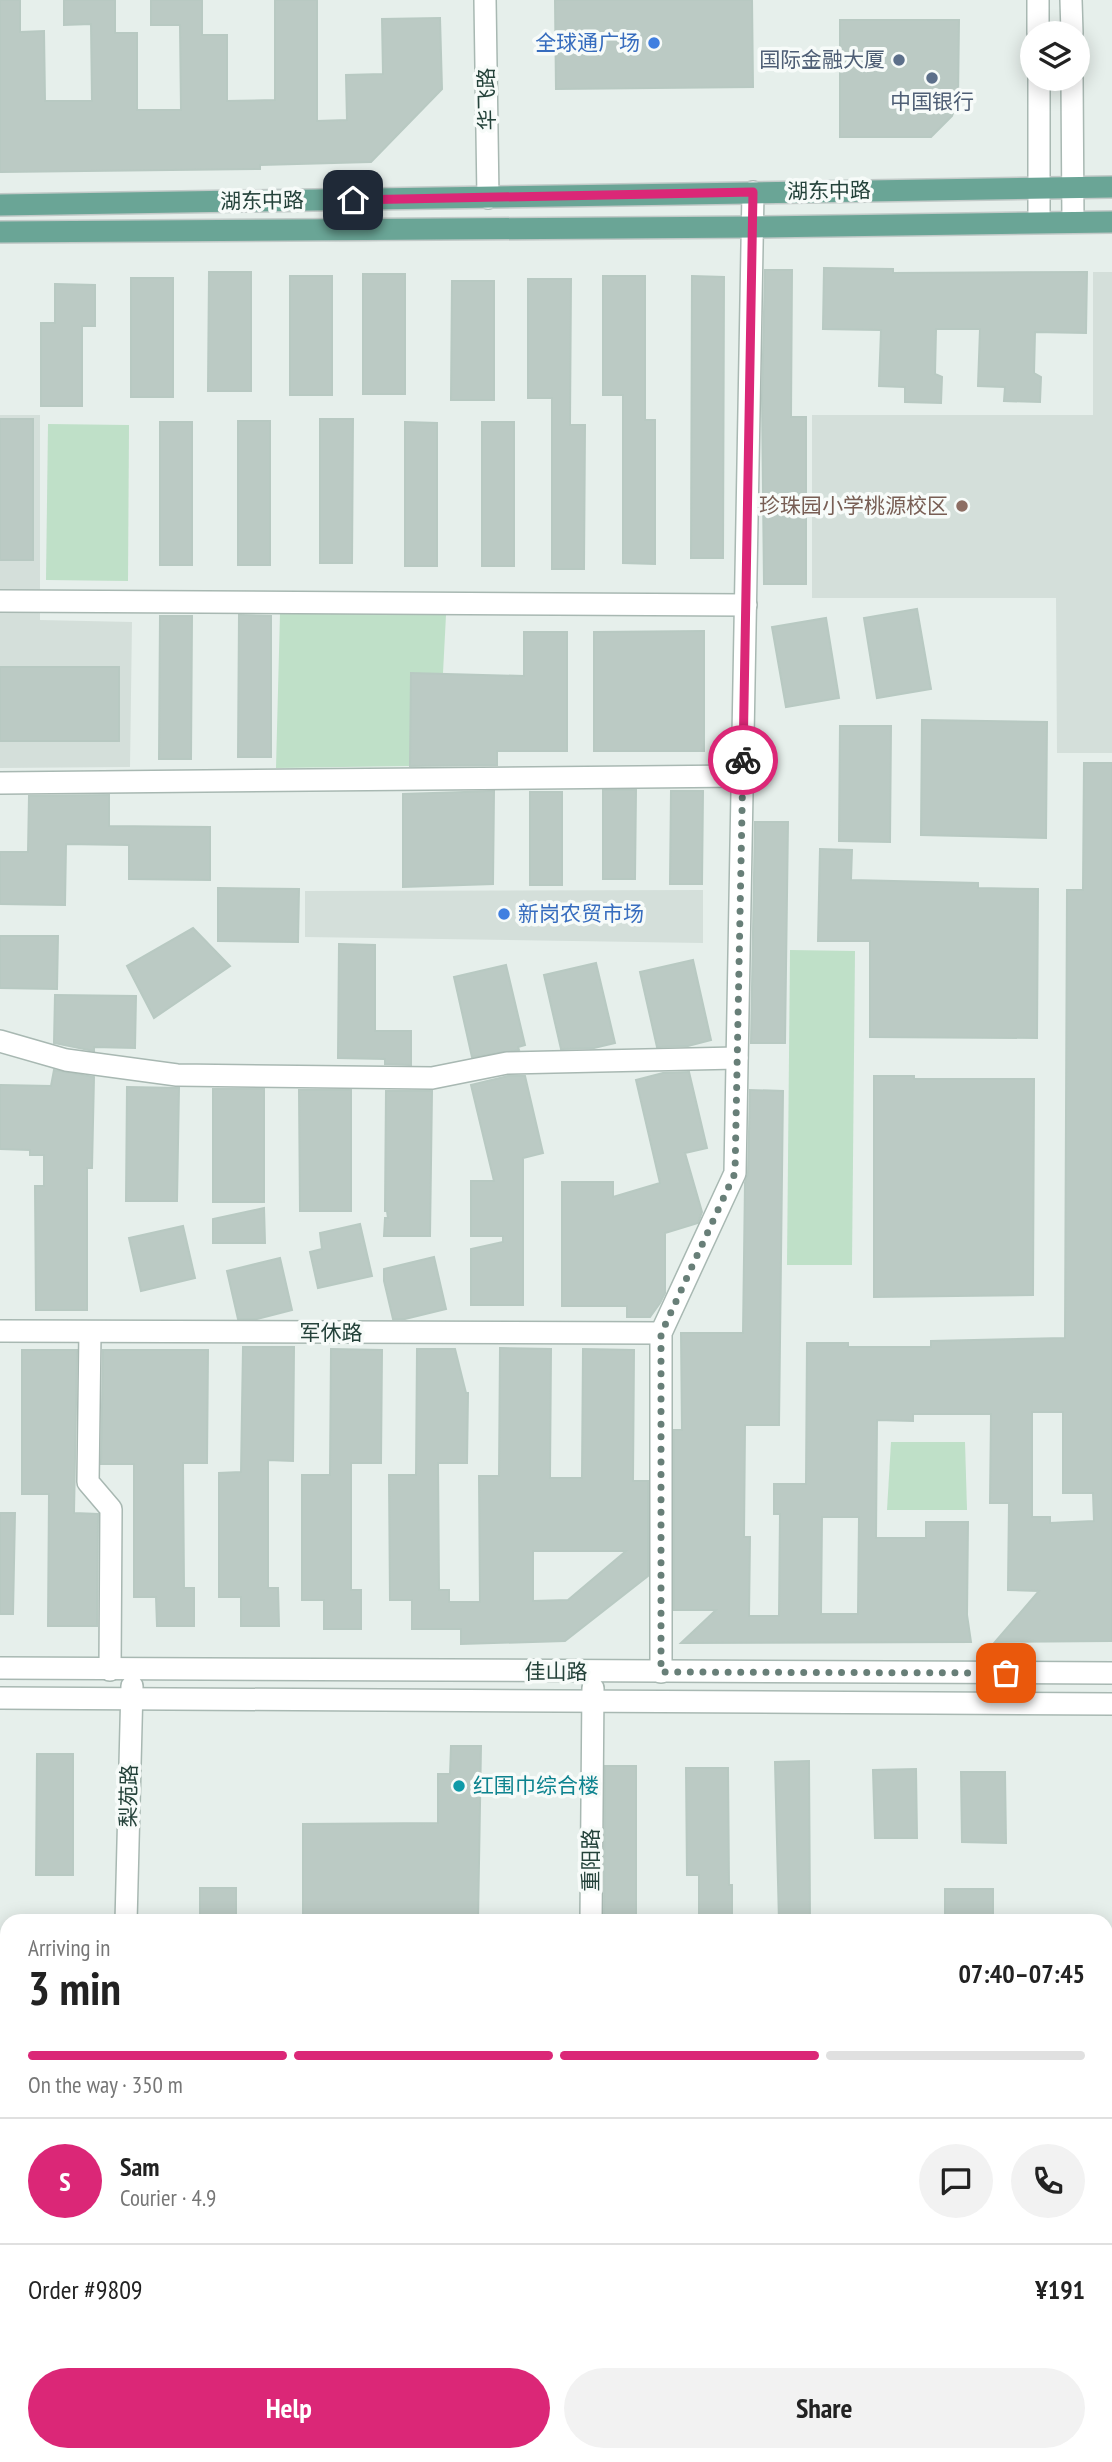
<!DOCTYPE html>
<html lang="en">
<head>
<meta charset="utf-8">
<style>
  :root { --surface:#fff; --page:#f2f2f2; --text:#222; --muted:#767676; --line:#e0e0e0; --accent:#db2777 }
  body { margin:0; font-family:"PT Sans Narrow","Noto Sans SC",sans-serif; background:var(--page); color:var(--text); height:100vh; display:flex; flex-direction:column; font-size:26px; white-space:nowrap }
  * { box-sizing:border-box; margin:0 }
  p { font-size:23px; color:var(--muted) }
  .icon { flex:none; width:38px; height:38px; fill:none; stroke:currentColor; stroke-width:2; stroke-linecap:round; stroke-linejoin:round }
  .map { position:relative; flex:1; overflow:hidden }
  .side { position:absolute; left:0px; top:1914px; width:1113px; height:548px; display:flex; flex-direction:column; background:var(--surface); border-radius:21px 21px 0 0; box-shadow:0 4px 18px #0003 }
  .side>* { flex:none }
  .controls { position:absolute; left:1020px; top:21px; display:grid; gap:14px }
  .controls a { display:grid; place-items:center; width:70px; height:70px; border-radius:50%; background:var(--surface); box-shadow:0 4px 18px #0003; font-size:35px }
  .pin { position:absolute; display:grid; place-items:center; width:60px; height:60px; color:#fff; margin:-30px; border-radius:14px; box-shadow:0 4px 10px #0006 }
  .courier { position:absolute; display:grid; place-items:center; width:70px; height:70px; margin:-35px; border:5px solid #db2777; border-radius:50%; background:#fff; color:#222; box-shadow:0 2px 9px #0007 }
  .summary em { font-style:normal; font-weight:700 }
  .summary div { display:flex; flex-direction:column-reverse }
  .summary { display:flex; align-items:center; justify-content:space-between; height:119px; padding:0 28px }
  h1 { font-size:46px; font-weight:700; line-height:52px }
  .bar { display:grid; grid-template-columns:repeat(4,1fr); gap:10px 7px; align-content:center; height:84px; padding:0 28px }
  .bar i { height:9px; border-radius:5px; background:var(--line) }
  .bar .current { background:var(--accent) }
  .bar p { grid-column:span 4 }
  .line { display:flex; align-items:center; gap:18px; padding:0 28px; border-top:2px solid var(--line) }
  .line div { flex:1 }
  .round { display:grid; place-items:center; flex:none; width:74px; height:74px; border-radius:37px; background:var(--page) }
  .primary-button { display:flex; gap:14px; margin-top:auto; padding:14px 28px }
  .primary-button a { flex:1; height:80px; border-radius:42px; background:var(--accent); color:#fff; font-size:28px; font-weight:700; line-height:80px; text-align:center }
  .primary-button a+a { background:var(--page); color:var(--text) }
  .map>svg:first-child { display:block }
</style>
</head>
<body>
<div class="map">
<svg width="1112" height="2462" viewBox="0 0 1112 2462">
  <rect width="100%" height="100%" fill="#e6efeb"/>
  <g fill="#d4dfda">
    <path d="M1093 272H1112V753H1057L1056 598H812V415H1093Z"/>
    <path d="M0 415H40V620L132 622 130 767 0 768Z"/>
    <path d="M703 890V943L305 937V891Z"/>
    <path d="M7 2265V2326L0 2347V2266Z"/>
  </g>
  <g fill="#bfe0c8">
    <path d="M48 424 129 425 128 581 46 580Z"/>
    <path d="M280 613 446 615 443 673 411 674 410 766 276 768Z"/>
    <path d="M790 950 855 951 852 1265H787Z"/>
    <path d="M891 1442H965L967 1510H887Z"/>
    <path d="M729 2455H944L926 2462H729Z"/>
  </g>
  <g fill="#bbcac4" stroke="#b8c9c2" stroke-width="2" fill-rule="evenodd">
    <path d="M0 0H20V32L44 31 45 101H92L91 24 64 25V0H115V33H137V110H181L180 25H151V0H202V35H227V101L275 100V0H317V121L347 120 346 75 383 74 382 19 440 18 442 89 371 162 260 165V169L0 172Z"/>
    <path d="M555 0H752L753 87 556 89Z"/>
    <path d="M840 20H959L958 99 952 116 931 137H840Z"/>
    <path d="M824 268 893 269V273L1087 272 1086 333 1035 332 1034 373 1041 377 1040 402 1004 401 1005 387 978 386 980 329H936L935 374 942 377 941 403 905 402V387L879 386 881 330 823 329Z"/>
    <path d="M765 270H792L791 417H806V584H764L762 398Z"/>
    <path d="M209 272H251V391H208Z"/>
    <rect x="363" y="274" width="42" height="120"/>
    <rect x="290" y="276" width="42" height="119"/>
    <path d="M603 276H645V420H655V564L623 563V395H603Z"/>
    <path d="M692 276 724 277 723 558H691Z"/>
    <rect x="131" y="278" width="42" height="119"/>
    <path d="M528 279H571L570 425H585L584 569H552V398H528Z"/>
    <path d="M452 281H494V400H451Z"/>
    <path d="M55 284 95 285V326H82V406H41V323H55Z"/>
    <rect x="0" y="419" width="33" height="141"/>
    <path d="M320 419H353L352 563H320Z"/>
    <rect x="238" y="421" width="32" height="144"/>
    <rect x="160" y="422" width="32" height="143"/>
    <path d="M405 422 437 423V566H405Z"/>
    <rect x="482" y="422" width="32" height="144"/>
    <path d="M917 609 931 689 877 698 864 618Z"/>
    <path d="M239 615 271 616V757H238Z"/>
    <path d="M160 616H192L191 759H159Z"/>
    <path d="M826 618 839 698 786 707 772 627Z"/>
    <path d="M704 631V751H594V632Z"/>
    <path d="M524 632H567V751H497V765L410 766 411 673 524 676Z"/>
    <rect x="0" y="667" width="119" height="74"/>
    <path d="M922 720 1047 722 1046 838 921 835Z"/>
    <path d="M840 726H891L890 842 839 841Z"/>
    <path d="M1084 763H1112V1641L995 1642 1039 1591 1008 1590 1009 1503H990L991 1414H913V1421L877 1420 876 1538H926V1522H968L967 1615 971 1642 681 1643 716 1610H674V1430H682L681 1333H743L745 1183 748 1173 750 1090 783 1091 779 1425H745L744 1537H750L749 1616H779L780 1514H774V1484H806L807 1343H848V1347H931V1341L1065 1338 1067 890H1083ZM1032 1412H1063V1493H1093L1094 1521 1050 1523V1517H1032ZM822 1517H859L858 1614H821Z"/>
    <path d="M603 790H636L635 879H603Z"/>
    <path d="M494 791 493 884 403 887V794Z"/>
    <path d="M671 791H703L702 884H670Z"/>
    <rect x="530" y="792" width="32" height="93"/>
    <path d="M109 795V826L210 827V880L129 879V845L66 844 65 905 0 904V852H28L29 796Z"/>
    <path d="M755 822H788L785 1043H751Z"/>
    <path d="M820 849 852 850 851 880 978 883V888L1038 889 1037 1038 870 1037V941H818Z"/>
    <path d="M218 888 299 889 298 942 218 941Z"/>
    <path d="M193 928 230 966 154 1018 127 966Z"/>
    <path d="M0 936H58L57 989 0 988Z"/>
    <path d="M339 944 375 945V1031H411V1065L385 1064V1059L338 1058Z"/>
    <path d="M693 960 711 1040 688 1046 657 1047 640 972Z"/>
    <path d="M596 963 615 1043 594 1048 561 1049 544 975Z"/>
    <path d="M506 965 525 1045 518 1047 519 1050 472 1057 454 977Z"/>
    <path d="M55 995 136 996 135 1048 94 1047V1051L54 1043Z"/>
    <path d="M54 1070 94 1077 92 1168H87V1310H36L35 1186H44V1155H30V1150L0 1149V1085L51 1086Z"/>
    <path d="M689 1072 707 1148 685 1153 702 1212 698 1223 665 1233V1293L660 1303 650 1317H627V1306H562V1182H613V1197L660 1183 636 1080 663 1073Z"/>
    <path d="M508 1076H525L543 1153 523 1158V1305H471V1249L503 1242V1236H471V1181H494L471 1085Z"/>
    <path d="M874 1076H914V1079H1034L1033 1295 874 1297Z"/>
    <path d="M127 1087 179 1088 177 1201H126Z"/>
    <rect x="213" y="1089" width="51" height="113"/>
    <path d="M299 1090H351V1211H300Z"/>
    <path d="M386 1091H432L430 1236H384L385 1218H388L387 1211H385Z"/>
    <path d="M264 1208 265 1243H213V1219Z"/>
    <path d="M360 1224 372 1276 318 1288 310 1252 322 1249 320 1233Z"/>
    <path d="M183 1226 195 1278 141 1291 129 1238Z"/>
    <path d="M434 1257 446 1309 405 1319H393L384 1281V1269Z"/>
    <path d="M280 1258 292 1310 257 1319H238L227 1271Z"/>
    <path d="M243 1347H294L293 1461 268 1460V1588H278L279 1626H241V1597H219V1473L241 1472Z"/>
    <path d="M500 1348 551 1349 550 1478H582L583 1349 634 1350 633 1481H648V1576L565 1641 461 1644V1629H412V1600H390L389 1475H416L417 1349H455L466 1393H468L467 1463H438L439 1590H449V1602H480L479 1476H499ZM533 1551H626L568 1600 533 1601Z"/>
    <path d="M331 1349 382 1350 381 1463H351V1590H361V1629H324V1600H302V1475H330Z"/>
    <path d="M22 1350H77L74 1513 98 1514 97 1626H48L49 1494H22Z"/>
    <path d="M103 1350H208L207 1463H183L184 1588H194V1626H157L156 1597H134V1464H101Z"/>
    <path d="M0 1513H15L13 1614H0Z"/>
    <path d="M451 1746H481L478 1922H303V1824L438 1823V1774H450Z"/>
    <path d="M37 1754H73V1875H36Z"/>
    <path d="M809 1761 810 1922H779L775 1762Z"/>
    <path d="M605 1766H636V1922H604Z"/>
    <path d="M686 1768H728L729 1885H732V1922H699V1875H687Z"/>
    <path d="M916 1769 917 1838H875L873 1770Z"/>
    <path d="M961 1772H1005L1006 1843 962 1842Z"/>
    <rect x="200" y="1888" width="36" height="34"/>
    <rect x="945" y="1889" width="48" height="33"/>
  </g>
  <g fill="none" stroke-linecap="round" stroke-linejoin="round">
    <defs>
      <g id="minor">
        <path d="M485 0 488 198"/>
        <path d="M1038 0V33"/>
        <path d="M1071 0 1072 33"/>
        <path d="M1039 79V222"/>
        <path d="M1072 79 1073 222"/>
        <path d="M0 601 746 605"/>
        <path d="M0 783 743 776"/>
        <path d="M0 1041 66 1060 177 1075 432 1078 507 1063 737 1058"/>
        <path d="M0 1331 661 1333"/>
        <path d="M90 1332 88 1482 111 1509 110 1670"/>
        <path d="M0 1668 1112 1673"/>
        <path d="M661 1672V1333L735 1173 753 192"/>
        <path d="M0 1698 1112 1704"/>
        <path d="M126 1922 132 1686"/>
        <path d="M591 1922 593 1688"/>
        <path d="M1106 2274H1112"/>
        <path d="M50 2462 52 2455"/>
        <path d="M587 2462V2455"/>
      </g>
      <g id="major">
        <path d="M0 205 1112 187"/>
        <path d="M0 232 754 227 1112 222"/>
      </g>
    </defs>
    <use href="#minor" stroke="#a8b8b2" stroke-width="24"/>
    <use href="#major" stroke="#c2cac8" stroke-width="24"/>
    <use href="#minor" stroke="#fff" stroke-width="21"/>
    <use href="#major" stroke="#6aa596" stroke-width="21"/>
  </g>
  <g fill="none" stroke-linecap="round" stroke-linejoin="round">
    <path stroke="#687f78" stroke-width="7" stroke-dasharray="0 12.6" d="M743 760 735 1173 661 1334V1672L1006 1673"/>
    <path stroke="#db2777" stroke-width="9" d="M353 200 753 192 743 760"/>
  </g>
  <g fill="#3f7fe0" stroke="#f7fbf9" stroke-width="2.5">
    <circle cx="654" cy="43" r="7"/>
    <circle cx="504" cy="914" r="7"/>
  </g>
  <g fill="#5c6f8a" stroke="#f7fbf9" stroke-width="2.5">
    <circle cx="899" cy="60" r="7"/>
    <circle cx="932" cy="78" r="7"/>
  </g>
  <circle fill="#8d6e63" stroke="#f7fbf9" stroke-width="2.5" cx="962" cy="506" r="7"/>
  <circle fill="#0f9aa8" stroke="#f7fbf9" stroke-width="2.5" cx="459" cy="1786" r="7"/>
  <g text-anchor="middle" stroke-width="7" stroke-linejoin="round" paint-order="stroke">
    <g font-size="21" fill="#366cbe" stroke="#f7fbf9" text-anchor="end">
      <text x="640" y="50">全球通广场</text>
      <text x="518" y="921" text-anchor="start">新岗农贸市场</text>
    </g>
    <g font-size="21" fill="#4e5e75" stroke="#f7fbf9" text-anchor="end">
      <text x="885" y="67">国际金融大厦</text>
      <text x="932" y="109" text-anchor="middle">中国银行</text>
    </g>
    <g font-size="21" fill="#24423a" stroke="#f7fbf9">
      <text transform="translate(487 99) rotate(-91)" y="7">华飞路</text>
      <text transform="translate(829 191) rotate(-1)" y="7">湖东中路</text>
      <text transform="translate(262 201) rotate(-1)" y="7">湖东中路</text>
      <text x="331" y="1340">军休路</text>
      <text x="556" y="1679">佳山路</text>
      <text transform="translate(129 1796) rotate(-89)" y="7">梨苑路</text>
      <text transform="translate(591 1860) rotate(-90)" y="7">重阳路</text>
    </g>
    <g font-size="21" fill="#785e54" stroke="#f7fbf9" text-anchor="end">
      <text x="948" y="513">珍珠园小学桃源校区</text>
    </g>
    <g font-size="21" fill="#0d838f" stroke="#f7fbf9" text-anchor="start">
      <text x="473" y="1793">红围巾综合楼</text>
    </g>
  </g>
</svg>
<div class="controls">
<a><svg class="icon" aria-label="layers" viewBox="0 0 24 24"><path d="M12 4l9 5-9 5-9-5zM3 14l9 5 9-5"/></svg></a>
</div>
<div class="pin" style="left:1006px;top:1673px;background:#ea580c"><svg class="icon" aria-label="bag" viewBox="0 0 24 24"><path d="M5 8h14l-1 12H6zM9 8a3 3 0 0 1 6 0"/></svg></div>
<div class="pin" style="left:353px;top:200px;background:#1f2937"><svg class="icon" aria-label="home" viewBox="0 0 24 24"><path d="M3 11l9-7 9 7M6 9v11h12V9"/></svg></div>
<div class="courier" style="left:743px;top:760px"><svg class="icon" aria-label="bike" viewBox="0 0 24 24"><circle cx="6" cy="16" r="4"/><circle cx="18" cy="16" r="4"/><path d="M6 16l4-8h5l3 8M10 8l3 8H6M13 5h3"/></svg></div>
<section class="side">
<div class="summary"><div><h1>3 min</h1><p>Arriving in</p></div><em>07:40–07:45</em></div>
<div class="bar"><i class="current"></i><i class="current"></i><i class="current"></i><i></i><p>On the way · 350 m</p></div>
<div class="line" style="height:126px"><b class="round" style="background:var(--accent);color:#fff">S</b><div><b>Sam</b><p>Courier · 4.9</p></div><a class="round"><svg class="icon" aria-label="chat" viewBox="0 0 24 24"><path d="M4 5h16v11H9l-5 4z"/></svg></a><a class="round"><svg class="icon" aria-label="phone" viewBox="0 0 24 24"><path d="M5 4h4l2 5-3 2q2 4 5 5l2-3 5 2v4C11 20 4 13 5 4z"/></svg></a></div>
<div class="line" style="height:91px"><div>Order #9809</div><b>¥191</b></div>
<div class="primary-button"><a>Help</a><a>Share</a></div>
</section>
</div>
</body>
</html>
